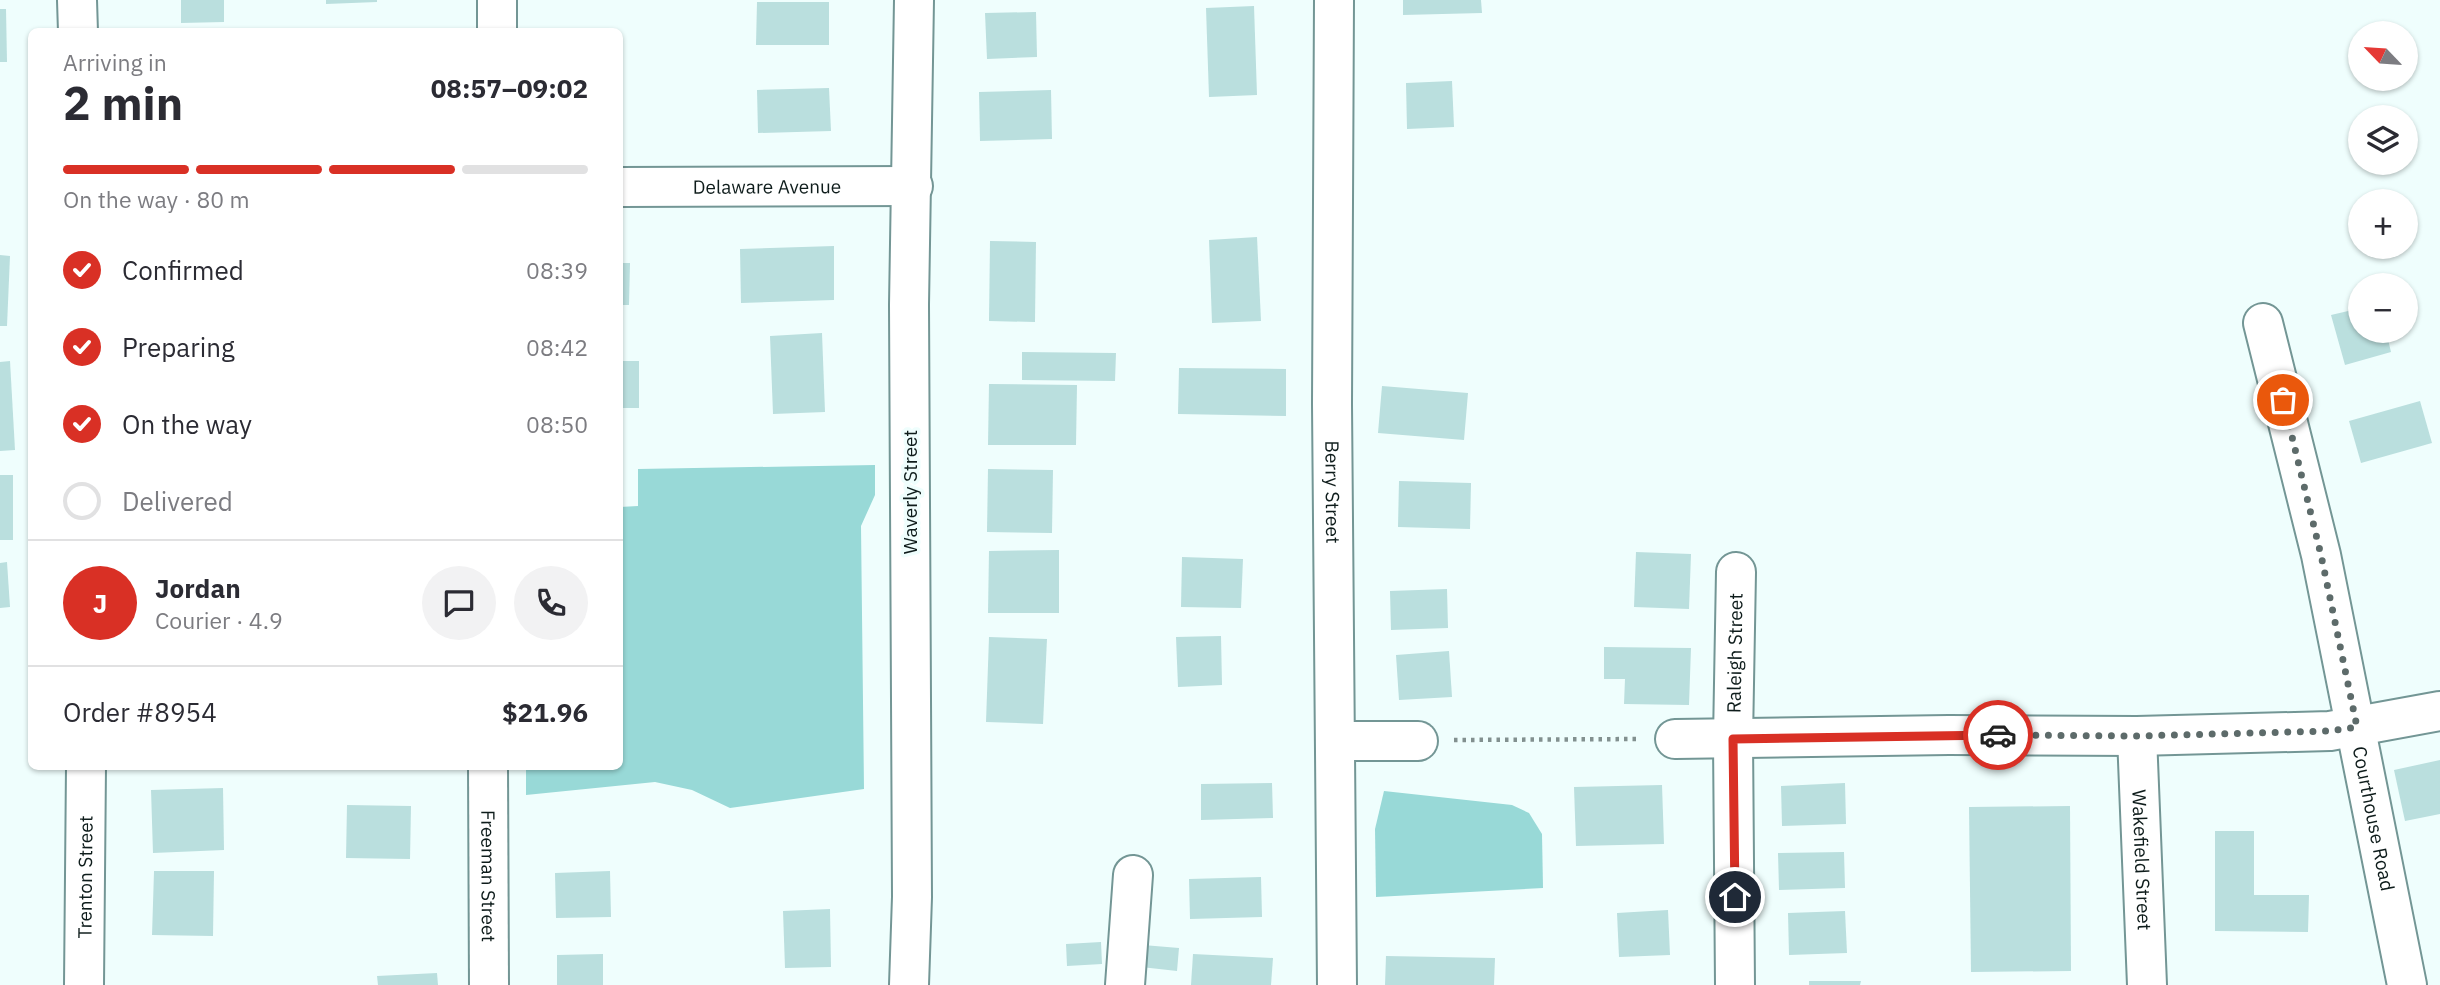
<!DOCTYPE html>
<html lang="en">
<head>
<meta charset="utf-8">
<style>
  :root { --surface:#fff; --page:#f2f2f3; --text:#2b2b33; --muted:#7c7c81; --line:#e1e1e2; --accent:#d93025 }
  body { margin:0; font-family:"IBM Plex Sans",sans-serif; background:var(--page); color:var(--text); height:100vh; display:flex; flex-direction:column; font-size:26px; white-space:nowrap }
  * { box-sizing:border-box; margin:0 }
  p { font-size:23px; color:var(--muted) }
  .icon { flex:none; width:38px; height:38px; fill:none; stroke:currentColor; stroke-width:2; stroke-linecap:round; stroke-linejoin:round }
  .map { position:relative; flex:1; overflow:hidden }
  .drawer { position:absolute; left:28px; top:28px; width:595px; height:742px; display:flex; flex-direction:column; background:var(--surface); border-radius:10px; box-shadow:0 2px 5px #0004 }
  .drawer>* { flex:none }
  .needle { width:46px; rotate:295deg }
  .controls { position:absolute; left:2348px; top:21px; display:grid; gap:14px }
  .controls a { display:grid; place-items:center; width:70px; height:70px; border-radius:50%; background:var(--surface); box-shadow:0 2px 5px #0004; font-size:35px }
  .pin { position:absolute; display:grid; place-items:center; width:60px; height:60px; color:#fff; margin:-30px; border:4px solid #fff; border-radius:50%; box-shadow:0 2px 7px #0007 }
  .courier { position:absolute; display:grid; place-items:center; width:70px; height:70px; margin:-35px; border:5px solid #d93025; border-radius:50%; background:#fff; color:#222; box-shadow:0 2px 9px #0007 }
  .overview em { font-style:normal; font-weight:700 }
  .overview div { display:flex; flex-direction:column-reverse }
  .overview { display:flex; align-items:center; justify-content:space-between; height:119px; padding:0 35px }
  h1 { font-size:46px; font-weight:700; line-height:52px }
  .bar { display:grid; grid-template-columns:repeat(4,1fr); gap:10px 7px; align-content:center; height:84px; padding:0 35px }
  .bar i { height:9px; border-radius:5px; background:var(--line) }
  .bar .selected { background:var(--accent) }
  .bar p { grid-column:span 4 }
  .line { display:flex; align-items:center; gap:18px; padding:0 35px; border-top:2px solid var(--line) }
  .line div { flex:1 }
  .round { display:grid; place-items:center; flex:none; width:74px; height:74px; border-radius:37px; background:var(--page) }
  ol { padding:0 35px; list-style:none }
  li { display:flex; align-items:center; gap:21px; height:77px }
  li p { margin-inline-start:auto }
  li .icon { padding:7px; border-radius:50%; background:var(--accent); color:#fff; stroke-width:4 }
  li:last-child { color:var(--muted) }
  li i { width:38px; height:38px; border:4px solid var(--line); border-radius:50% }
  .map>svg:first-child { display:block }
</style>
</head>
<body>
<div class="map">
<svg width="2440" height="985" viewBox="0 0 2440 985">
  <rect width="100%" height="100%" fill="#effefd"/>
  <g fill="#98d9d7">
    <path d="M875 465V495L861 526 864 789 730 808 692 790 655 782 526 795V767L620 766V507L638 506V469Z"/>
    <path d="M1384 791 1512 805 1529 813 1542 834 1543 888 1376 897 1375 829Z"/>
  </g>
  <g fill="#badfde">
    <path d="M181 0H224V22L181 23Z"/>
    <path d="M326 0H377V2L326 4Z"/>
    <path d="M1403 0H1481L1482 13 1403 15Z"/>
    <path d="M757 2H829V45H756Z"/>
    <path d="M1254 6 1257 95 1209 97 1206 8Z"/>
    <path d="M0 9H6L7 62H0Z"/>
    <path d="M1036 12 1037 57 987 59 985 13Z"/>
    <path d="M1452 81 1454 127 1407 129 1406 83Z"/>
    <path d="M829 88 831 131 758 133 757 90Z"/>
    <path d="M1051 90 1052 139 980 141 979 92Z"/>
    <path d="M1257 237 1261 321 1212 323 1209 240Z"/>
    <path d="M990 241 1036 242 1035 322 989 321Z"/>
    <path d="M834 246V300L741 303 740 249Z"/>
    <path d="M0 255 10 256 7 326H0Z"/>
    <path d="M620 263H630L629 305H620Z"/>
    <path d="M2361 308V331H2386L2391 352 2345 365 2331 315Z"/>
    <path d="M822 333 825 412 773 414 770 336Z"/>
    <path d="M1022 352 1116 353 1115 381 1022 380Z"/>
    <path d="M10 361 15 450 0 451V362Z"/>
    <rect x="620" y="361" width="19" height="47"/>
    <path d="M1179 368 1286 369V416L1178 414Z"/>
    <path d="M989 384 1077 385 1076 445H988Z"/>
    <path d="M1382 386 1468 393 1464 440 1378 433Z"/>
    <path d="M2420 401 2432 443 2361 463 2349 421Z"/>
    <path d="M988 469 1053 470 1052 533 987 532Z"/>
    <rect x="0" y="475" width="13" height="65"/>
    <path d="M1399 481 1471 483 1470 529 1398 527Z"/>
    <path d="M1059 550V613H988L989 551Z"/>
    <path d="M1636 552 1691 554 1689 609 1634 607Z"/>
    <path d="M1182 557 1243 559 1241 608 1181 607Z"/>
    <path d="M7 562 10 607 0 608V563Z"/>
    <path d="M1447 589 1448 628 1391 630 1390 591Z"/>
    <path d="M1221 636 1222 685 1178 687 1176 637Z"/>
    <path d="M989 637 1047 639 1043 724 986 722Z"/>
    <path d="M1604 647 1691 648 1689 705 1624 704 1625 679H1604Z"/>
    <path d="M1449 651 1452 697 1399 700 1396 655Z"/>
    <path d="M2440 760V814L2405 821 2394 770Z"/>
    <path d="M1272 783 1273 818 1201 820V784Z"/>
    <path d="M1845 783 1846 824 1782 826 1781 786Z"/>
    <path d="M1662 785 1664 844 1576 846 1574 787Z"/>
    <path d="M223 788 224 850 153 853 151 790Z"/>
    <path d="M347 805 411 806 410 859 346 858Z"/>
    <path d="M2070 806 2071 971 1971 972 1969 807Z"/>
    <path d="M2215 831H2254V895H2309L2308 932 2215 931Z"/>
    <path d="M1844 852 1845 888 1779 890 1778 853Z"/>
    <path d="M154 871H214L213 936 152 935Z"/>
    <path d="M610 871 611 917 556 918 555 873Z"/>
    <path d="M1261 877 1262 917 1190 919 1189 879Z"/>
    <path d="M830 909 831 967 785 968 783 911Z"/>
    <path d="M1668 910 1670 955 1619 957 1617 913Z"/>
    <path d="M1845 911 1847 953 1789 955 1788 913Z"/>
    <path d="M1101 942 1102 964 1067 966 1066 944Z"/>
    <path d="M1143 945 1179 948 1177 971 1141 967Z"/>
    <path d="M603 954V985H557V955Z"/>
    <path d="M1193 954 1273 958 1271 985H1191Z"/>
    <path d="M1386 956 1495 958 1494 985H1385Z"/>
    <path d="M437 973 438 985H378L377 976Z"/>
    <path d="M1809 981H1861L1860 985H1809Z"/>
  </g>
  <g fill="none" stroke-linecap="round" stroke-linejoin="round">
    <defs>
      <g id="minor">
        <path d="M77 0 78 32"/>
        <path id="s1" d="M1334 0 1332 404 1337 985"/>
        <path d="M497 32V0"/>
        <path id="s2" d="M620 187 913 186"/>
        <path id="s3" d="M2263 323 2321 555 2407 985"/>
        <path id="s4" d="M2137 736 2147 985"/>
        <path d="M1675 739 1949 735 2137 736 2330 731 2440 711"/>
        <path d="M1335 741H1418"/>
        <path id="s5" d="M488 766 489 985"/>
        <path id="s6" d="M84 985 86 766"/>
        <path d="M909 985 912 897 909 305 914 0"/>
        <path d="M1125 985 1133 875"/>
        <path id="s7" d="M1735 985 1733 739 1736 572"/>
      </g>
    </defs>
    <use href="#minor" stroke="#739695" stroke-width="42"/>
    <path stroke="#82908f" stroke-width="4.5" stroke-dasharray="3.5 5" stroke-linecap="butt" d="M1454 740 1641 739"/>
    <use href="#minor" stroke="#fff" stroke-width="38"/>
  </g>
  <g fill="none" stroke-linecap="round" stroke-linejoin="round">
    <path stroke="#5d6b6a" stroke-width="7" stroke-dasharray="0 12.6" d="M1998 735 2137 736 2330 731 2357 727 2321 555 2283 400"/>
    <path stroke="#d93025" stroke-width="9" d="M1735 897 1733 739 1998 735"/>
  </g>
  <g text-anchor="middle" stroke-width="7" stroke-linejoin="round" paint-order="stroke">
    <g font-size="19" fill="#0e1c1b" stroke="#effefd">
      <text dy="7" stroke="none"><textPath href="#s2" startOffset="147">Delaware Avenue</textPath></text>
      <text transform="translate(910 492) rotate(-90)" y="7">Waverly Street</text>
      <text dy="7" stroke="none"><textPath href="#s1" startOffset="492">Berry Street</textPath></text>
      <text dy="7" stroke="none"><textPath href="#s7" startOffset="332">Raleigh Street</textPath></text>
      <text dy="7" stroke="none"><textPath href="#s3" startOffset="508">Courthouse Road</textPath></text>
      <text dy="7" stroke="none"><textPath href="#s4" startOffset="124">Wakefield Street</textPath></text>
      <text dy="7" stroke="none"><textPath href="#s6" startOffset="108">Trenton Street</textPath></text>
      <text dy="7" stroke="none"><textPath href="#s5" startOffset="110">Freeman Street</textPath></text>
    </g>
  </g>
</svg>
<div class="controls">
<a><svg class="needle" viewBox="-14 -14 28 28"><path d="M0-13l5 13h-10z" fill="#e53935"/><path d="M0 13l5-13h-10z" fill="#7c7c81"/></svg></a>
<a><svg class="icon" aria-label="layers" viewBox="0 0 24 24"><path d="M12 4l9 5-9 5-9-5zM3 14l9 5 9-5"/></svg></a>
<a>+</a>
<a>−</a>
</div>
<div class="pin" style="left:2283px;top:400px;background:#ea580c"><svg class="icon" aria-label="bag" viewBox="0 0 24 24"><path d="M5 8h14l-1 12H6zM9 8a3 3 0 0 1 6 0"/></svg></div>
<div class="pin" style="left:1735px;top:897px;background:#1f2937"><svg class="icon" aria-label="home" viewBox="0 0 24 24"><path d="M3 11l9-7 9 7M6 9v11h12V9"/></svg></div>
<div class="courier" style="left:1998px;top:735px"><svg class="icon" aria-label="car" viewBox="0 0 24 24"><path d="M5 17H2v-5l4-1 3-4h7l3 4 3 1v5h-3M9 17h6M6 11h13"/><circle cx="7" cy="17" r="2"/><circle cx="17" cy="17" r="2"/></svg></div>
<section class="drawer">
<div class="overview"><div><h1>2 min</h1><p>Arriving in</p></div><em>08:57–09:02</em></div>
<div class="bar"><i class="selected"></i><i class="selected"></i><i class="selected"></i><i></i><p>On the way · 80 m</p></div>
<ol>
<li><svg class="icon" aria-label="check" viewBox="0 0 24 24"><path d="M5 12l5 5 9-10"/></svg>Confirmed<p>08:39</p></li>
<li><svg class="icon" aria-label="check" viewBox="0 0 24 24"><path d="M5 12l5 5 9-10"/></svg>Preparing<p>08:42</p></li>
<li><svg class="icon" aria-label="check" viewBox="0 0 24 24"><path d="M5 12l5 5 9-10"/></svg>On the way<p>08:50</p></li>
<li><i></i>Delivered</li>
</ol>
<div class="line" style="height:126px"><b class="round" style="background:var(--accent);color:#fff">J</b><div><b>Jordan</b><p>Courier · 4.9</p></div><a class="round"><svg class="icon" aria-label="chat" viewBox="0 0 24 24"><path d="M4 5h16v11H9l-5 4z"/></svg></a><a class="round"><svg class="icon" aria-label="phone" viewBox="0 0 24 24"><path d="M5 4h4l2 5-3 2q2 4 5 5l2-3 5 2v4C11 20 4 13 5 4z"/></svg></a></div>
<div class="line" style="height:91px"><div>Order #8954</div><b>$21.96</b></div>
</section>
</div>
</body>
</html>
